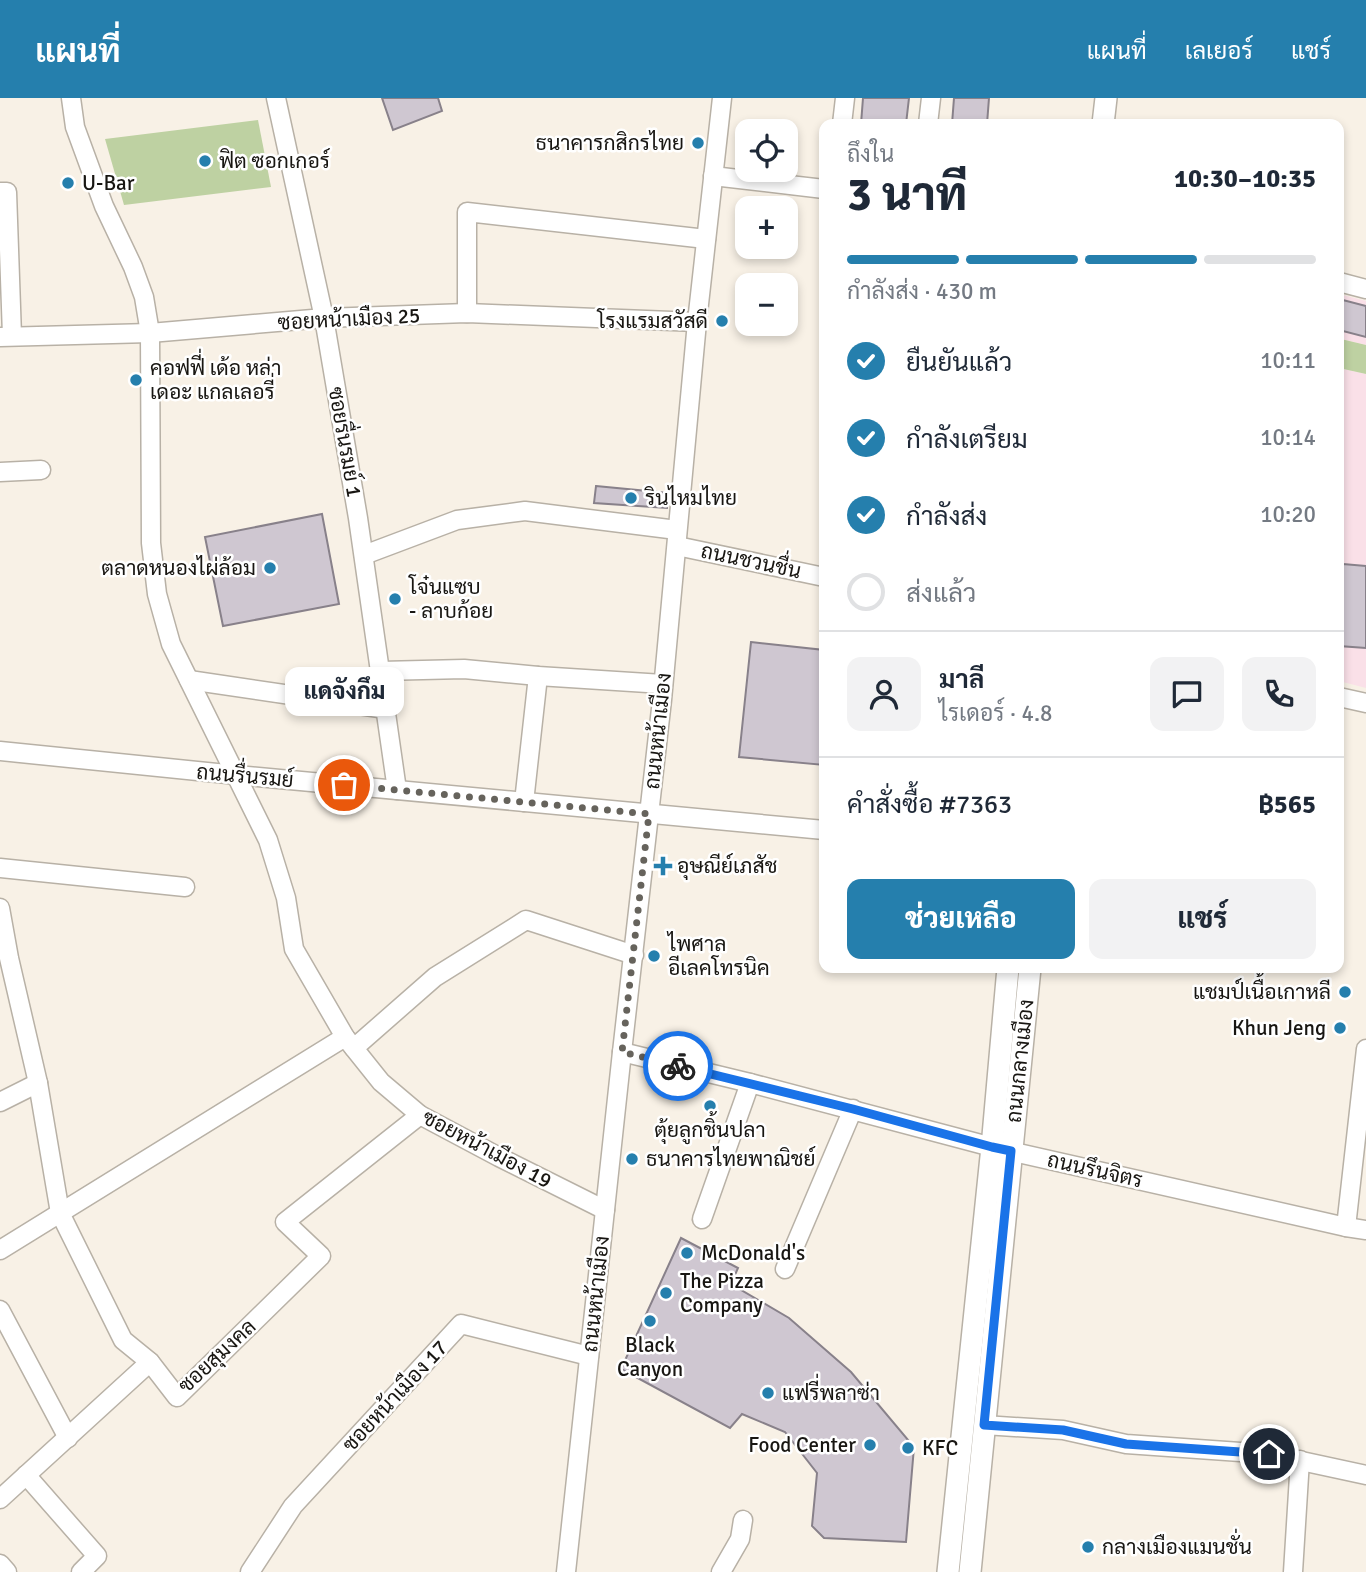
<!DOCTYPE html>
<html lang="th">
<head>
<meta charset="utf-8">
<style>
  :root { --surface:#fff; --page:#f2f2f3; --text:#1f2937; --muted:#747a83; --line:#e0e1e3; --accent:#257fad }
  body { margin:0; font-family:Signika,Sarabun,sans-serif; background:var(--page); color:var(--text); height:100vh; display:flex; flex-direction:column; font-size:26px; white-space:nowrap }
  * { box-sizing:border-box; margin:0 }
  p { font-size:23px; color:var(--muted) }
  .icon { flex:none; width:38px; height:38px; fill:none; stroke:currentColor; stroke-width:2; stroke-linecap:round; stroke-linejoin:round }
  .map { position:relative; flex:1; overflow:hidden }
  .side { position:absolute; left:819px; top:21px; width:525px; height:854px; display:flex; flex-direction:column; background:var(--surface); border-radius:14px; box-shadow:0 4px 10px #0003 }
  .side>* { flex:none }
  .tools { position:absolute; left:735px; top:21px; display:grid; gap:14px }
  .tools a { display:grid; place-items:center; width:63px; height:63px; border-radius:14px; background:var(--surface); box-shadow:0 4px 10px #0003; font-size:35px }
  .pin { position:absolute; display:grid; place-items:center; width:60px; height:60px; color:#fff; margin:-30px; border:4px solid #fff; border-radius:50%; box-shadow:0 2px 7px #0007 }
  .courier { position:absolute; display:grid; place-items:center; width:70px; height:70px; margin:-35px; border:5px solid #1a73e8; border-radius:50%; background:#fff; color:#222; box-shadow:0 2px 9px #0007 }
  .bubble { position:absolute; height:49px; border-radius:14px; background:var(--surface); box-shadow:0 4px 10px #0003; font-size:23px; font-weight:800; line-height:49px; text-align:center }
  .overview em { font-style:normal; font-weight:800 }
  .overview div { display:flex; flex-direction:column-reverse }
  .overview { display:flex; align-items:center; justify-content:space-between; height:119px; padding:0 28px }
  h1 { font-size:46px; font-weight:800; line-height:52px }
  .bar { display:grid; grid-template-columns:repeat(4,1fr); gap:10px 7px; align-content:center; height:84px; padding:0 28px }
  .bar i { height:9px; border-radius:5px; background:var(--line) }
  .bar .current { background:var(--accent) }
  .bar p { grid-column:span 4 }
  .line { display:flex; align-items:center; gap:18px; padding:0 28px; border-top:2px solid var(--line) }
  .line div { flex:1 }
  .round { display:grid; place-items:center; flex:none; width:74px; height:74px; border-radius:14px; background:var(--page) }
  ol { padding:0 28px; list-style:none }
  li { display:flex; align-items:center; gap:21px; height:77px }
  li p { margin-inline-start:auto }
  li .icon { padding:7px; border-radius:50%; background:var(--accent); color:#fff; stroke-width:4 }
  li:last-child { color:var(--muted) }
  li i { width:38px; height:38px; border:4px solid var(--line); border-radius:50% }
  .cta { display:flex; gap:14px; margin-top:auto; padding:14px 28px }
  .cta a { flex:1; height:80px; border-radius:14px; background:var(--accent); color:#fff; font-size:28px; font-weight:800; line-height:80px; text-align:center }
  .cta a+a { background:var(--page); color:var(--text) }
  header { display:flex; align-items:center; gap:42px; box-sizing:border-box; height:98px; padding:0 35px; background:var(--accent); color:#fff }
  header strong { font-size:33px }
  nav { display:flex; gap:38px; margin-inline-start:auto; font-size:24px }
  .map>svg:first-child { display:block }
</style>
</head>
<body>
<header>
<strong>แผนที่</strong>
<nav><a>แผนที่</a><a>เลเยอร์</a><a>แชร์</a></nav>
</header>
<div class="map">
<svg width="1366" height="1474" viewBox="0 0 1366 1474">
  <rect width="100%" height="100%" fill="#f8f1e6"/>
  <g fill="#fae0e8">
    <path d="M1339 196 1366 203V247L1342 241 1339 252Z"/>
    <path d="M1339 270 1366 276V590L1339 583Z"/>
  </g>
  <g fill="#bed1a2">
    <path d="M258 22 271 89 124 107 105 41Z"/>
    <path d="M1341 241 1366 247V276L1339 270V252Z"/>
  </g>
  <g fill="#cfc7d1" stroke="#88818a" stroke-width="2">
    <path d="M382 0H438L442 13 393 32Z"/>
    <path d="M863 0H909L906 26H861Z"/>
    <path d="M954 0H989L987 26H952Z"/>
    <path d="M1339 201 1366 208V239L1339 232Z"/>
    <path d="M596 388 668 395 667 410 594 405Z"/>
    <path d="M322 416 339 506 223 528 205 439Z"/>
    <path d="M1343 466 1366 468V550L1339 548V520Z"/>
    <path d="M751 544 824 552V667L739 659Z"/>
    <path d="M681 1140 738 1170 731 1186 789 1220 851 1274 914 1349 906 1444 824 1440 812 1428 817 1375 785 1334 742 1316 730 1330 621 1271Z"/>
  </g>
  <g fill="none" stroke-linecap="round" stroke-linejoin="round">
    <defs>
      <g id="minor">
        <path d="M71 0 75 29 104 108 133 169 144 199 150 235 151 445 157 496 171 546 268 742 286 800 294 851 345 939 381 984 420 1017 499 1059 605 1112"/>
        <path d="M276 0 324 220 358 420 397 692"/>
        <path d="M842 26 845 0"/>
        <path d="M928 26 931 0"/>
        <path d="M713 78 824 91"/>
        <path d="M0 94H7L12 238"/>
        <path d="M1339 184 1366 191"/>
        <path d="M467 215V114L706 141"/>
        <path d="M0 239 150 235 324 220 467 215 697 224"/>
        <path d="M0 374 41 372"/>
        <path d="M677 448 824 479"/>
        <path d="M364 457 457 422 525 413 677 432"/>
        <path d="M381 573 464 571 538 578 663 586"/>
        <path d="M189 582 386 611"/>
        <path d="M1339 599 1366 605"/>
        <path d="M0 653 237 677 824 732"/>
        <path d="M524 704 538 578"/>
        <path d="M0 770 185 789"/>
        <path d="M0 810 9 860 38 985 60 1115 123 1242 150 1264 177 1299 321 1158 285 1124 420 1017"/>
        <path d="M354 950 435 879 526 822 634 857"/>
        <path d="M622 954 750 985 992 1049 1346 1129 1366 1132"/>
        <path d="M0 1004 38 985"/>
        <path d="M702 1121 750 985"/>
        <path d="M1346 1129 1366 951"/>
        <path d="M0 1152 345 939"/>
        <path d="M785 1171 853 1011"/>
        <path d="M0 1212 68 1340"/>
        <path d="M984 1327 1063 1332 1126 1346 1269 1356 1366 1377"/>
        <path d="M26 1377 97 1458 81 1474"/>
        <path d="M0 1401 150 1264"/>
        <path d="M0 1466 7 1474"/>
        <path d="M250 1474 293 1408 461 1226 589 1258"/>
        <path d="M566 1474 622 954 662 602 697 224 722 0"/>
        <path d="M721 1474 740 1441 743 1422"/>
        <path d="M1293 1474 1300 1362"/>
      </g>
      <g id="major">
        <path d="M1103 26 1106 0"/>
        <path d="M948 1474 992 1049 1008 870"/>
        <path d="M970 1474 1030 870"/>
      </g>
    </defs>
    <use href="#minor" stroke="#b8b1a6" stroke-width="21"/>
    <use href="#major" stroke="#b8b1a6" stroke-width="24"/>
    <use href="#minor" stroke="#fff" stroke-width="18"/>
    <use href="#major" stroke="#fff" stroke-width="21"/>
  </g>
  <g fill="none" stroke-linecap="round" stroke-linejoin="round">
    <path stroke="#66635c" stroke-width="7" stroke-dasharray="0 12.6" d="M344 687 649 716 622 954 678 968"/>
    <path stroke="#1a73e8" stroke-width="9" d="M678 968 853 1011 992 1049 1011 1053 984 1327 1063 1332 1126 1346 1269 1356"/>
  </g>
  <g fill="#257fad" stroke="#fff" stroke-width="2.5">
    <circle cx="698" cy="45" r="7"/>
    <circle cx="205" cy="63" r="7"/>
    <circle cx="68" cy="85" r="7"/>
    <circle cx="722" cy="223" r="7"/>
    <circle cx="136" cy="282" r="7"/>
    <circle cx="631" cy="400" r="7"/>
    <circle cx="270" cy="470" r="7"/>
    <circle cx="395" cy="501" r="7"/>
    <path d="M659.5 757.5h7v7h7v7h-7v7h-7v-7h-7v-7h7z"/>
    <circle cx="654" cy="858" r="7"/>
    <circle cx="1345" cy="894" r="7"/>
    <circle cx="1340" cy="930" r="7"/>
    <circle cx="710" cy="1008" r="7"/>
    <circle cx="632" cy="1061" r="7"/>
    <circle cx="687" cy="1155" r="7"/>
    <circle cx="666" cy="1195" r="7"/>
    <circle cx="650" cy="1223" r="7"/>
    <circle cx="768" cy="1295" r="7"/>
    <circle cx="870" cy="1347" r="7"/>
    <circle cx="908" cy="1350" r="7"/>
    <circle cx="1088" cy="1449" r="7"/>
  </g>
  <g text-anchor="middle" stroke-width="5" stroke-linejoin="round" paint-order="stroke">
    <g font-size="21" fill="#181612" stroke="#fff" text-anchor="start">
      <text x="684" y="52" text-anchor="end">ธนาคารกสิกรไทย</text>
      <text x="219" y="70">ฟิต ซอกเกอร์</text>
      <text x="82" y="92">U-Bar</text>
      <text x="708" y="230" text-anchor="end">โรงแรมสวัสดี</text>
      <text x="150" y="277">คอฟฟี่ เด้อ หล่า<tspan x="150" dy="24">เดอะ แกลเลอรี่</tspan></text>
      <text x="645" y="407">รินไหมไทย</text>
      <text x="256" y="477" text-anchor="end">ตลาดหนองไผ่ล้อม</text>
      <text x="409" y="496">โจ๋นแซบ<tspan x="409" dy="24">- ลาบก้อย</tspan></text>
      <text x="677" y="775">อุษณีย์เภสัช</text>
      <text x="668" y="853">ไพศาล<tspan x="668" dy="24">อีเลคโทรนิค</tspan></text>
      <text x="1331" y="901" text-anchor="end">แชมป์เนื้อเกาหลี</text>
      <text x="1326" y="937" text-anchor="end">Khun Jeng</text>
      <text x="710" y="1039" text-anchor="middle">ตุ้ยลูกชิ้นปลา</text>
      <text x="646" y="1068">ธนาคารไทยพาณิชย์</text>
      <text x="701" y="1162">McDonald's</text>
      <text x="680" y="1190">The Pizza<tspan x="680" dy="24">Company</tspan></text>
      <text x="650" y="1254" text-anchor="middle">Black<tspan x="650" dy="24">Canyon</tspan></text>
      <text x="782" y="1302">แฟรี่พลาซ่า</text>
      <text x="856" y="1354" text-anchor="end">Food Center</text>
      <text x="922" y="1357">KFC</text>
      <text x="1102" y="1456">กลางเมืองแมนชั่น</text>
    </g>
    <g font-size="21" fill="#181612" stroke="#fff">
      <text transform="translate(349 221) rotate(-3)" y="7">ซอยหน้าเมือง 25</text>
      <text transform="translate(345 344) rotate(80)" y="7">ซอยรื่นรมย์ 1</text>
      <text transform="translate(751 463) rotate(12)" y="7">ถนนชวนชื่น</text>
      <text transform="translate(658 633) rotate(-84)" y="7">ถนนหน้าเมือง</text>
      <text transform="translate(245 678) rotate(5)" y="7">ถนนรื่นรมย์</text>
      <text transform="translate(1020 963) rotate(-84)" y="7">ถนนกลางเมือง</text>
      <text transform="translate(487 1051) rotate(28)" y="7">ซอยหน้าเมือง 19</text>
      <text transform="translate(1095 1072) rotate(13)" y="7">ถนนรึนจิตร</text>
      <text transform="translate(596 1196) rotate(-84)" y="7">ถนนหน้าเมือง</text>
      <text transform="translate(217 1258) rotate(-43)" y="7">ซอยสุมงคล</text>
      <text transform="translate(395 1298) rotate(-47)" y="7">ซอยหน้าเมือง 17</text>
    </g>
  </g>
</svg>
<div class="tools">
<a><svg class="icon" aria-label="locate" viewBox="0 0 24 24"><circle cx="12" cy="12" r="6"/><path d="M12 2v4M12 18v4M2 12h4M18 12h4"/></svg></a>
<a>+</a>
<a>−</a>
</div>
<div class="pin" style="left:344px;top:687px;background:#ea580c"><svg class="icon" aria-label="bag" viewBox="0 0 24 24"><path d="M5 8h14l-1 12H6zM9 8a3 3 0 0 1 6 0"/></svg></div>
<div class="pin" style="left:1269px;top:1356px;background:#1f2937"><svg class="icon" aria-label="home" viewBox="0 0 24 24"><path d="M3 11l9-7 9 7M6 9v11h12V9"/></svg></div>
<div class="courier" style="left:678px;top:968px"><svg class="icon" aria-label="bike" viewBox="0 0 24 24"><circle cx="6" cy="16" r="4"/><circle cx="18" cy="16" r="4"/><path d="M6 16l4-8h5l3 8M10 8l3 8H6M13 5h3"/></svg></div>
<div class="bubble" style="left:285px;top:569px;width:119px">แดจังกึม</div>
<section class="side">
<div class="overview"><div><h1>3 นาที</h1><p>ถึงใน</p></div><em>10:30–10:35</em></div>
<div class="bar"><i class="current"></i><i class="current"></i><i class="current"></i><i></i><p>กำลังส่ง · 430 m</p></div>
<ol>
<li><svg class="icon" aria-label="check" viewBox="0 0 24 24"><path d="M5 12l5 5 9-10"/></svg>ยืนยันแล้ว<p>10:11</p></li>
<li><svg class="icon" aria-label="check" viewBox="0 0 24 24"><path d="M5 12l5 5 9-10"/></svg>กำลังเตรียม<p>10:14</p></li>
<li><svg class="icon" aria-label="check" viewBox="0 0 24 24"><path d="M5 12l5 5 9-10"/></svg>กำลังส่ง<p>10:20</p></li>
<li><i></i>ส่งแล้ว</li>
</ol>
<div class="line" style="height:126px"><a class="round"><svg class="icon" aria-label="person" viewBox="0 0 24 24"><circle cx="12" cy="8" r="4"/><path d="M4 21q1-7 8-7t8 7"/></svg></a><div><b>มาลี</b><p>ไรเดอร์ · 4.8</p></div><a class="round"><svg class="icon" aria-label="chat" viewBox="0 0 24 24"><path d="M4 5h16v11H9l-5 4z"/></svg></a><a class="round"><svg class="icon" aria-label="phone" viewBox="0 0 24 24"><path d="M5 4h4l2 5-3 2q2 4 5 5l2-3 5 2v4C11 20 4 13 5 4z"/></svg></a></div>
<div class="line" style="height:91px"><div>คำสั่งซื้อ #7363</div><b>฿565</b></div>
<div class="cta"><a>ช่วยเหลือ</a><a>แชร์</a></div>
</section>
</div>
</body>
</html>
